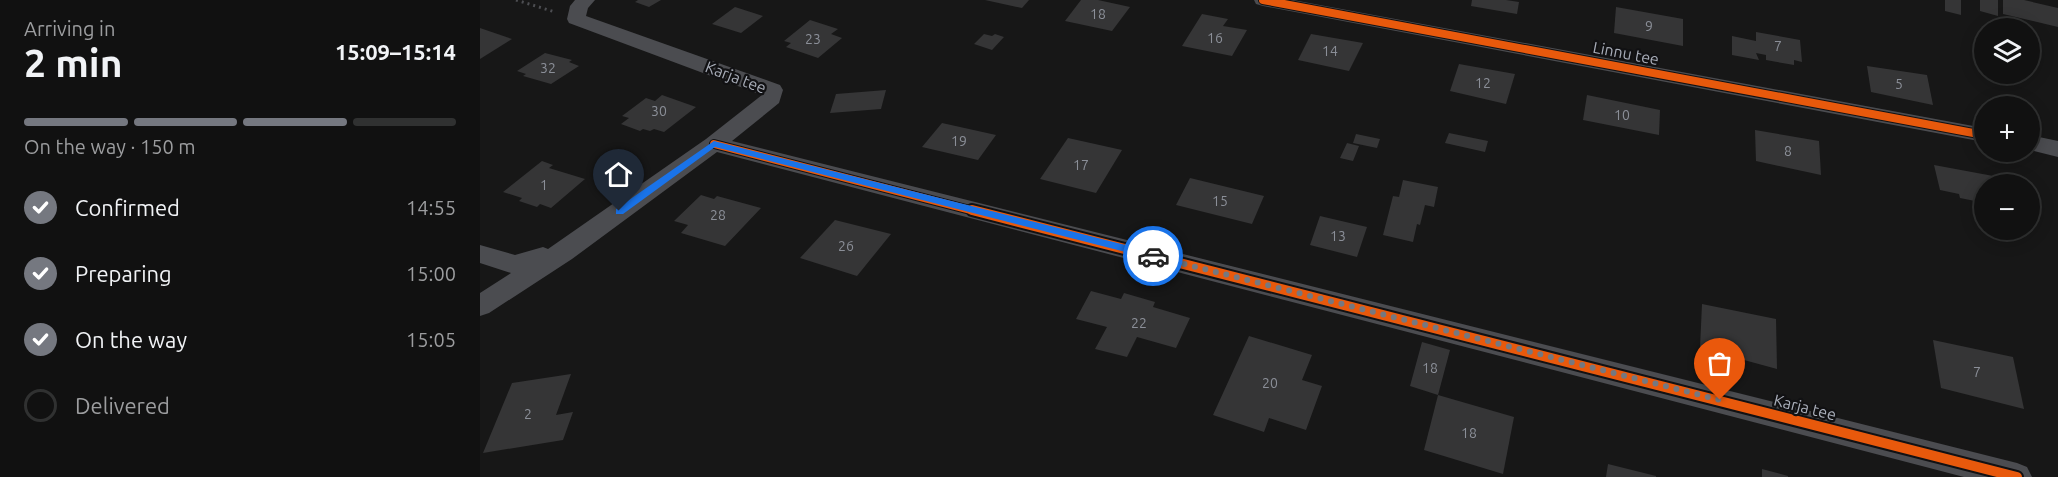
<!DOCTYPE html>
<html lang="en">
<head>
<meta charset="utf-8">
<style>
  :root { --surface:#111; --page:#1e1f1f; --text:#f1f3f6; --muted:#9c9d9f; --line:#303131; --accent:#757880 }
  body { margin:0; font-family:Ubuntu,sans-serif; background:var(--page); color:var(--text); height:100vh; display:flex; flex-direction:column; font-size:22px; white-space:nowrap }
  * { box-sizing:border-box; margin:0 }
  p { font-size:20px; color:var(--muted) }
  .icon { flex:none; width:33px; height:33px; fill:none; stroke:currentColor; stroke-width:2; stroke-linecap:round; stroke-linejoin:round }
  .map { position:relative; flex:1; overflow:hidden }
  .sheet { display:flex; flex-direction:column; background:var(--surface); width:480px }
  .sheet>* { flex:none }
  .tools { position:absolute; left:1494px; top:18px; display:grid; gap:12px }
  .tools a { display:grid; place-items:center; width:66px; height:66px; border-radius:50%; background:var(--surface); box-shadow:0 3px 15px #0003,0 0 0 2px var(--line); font-size:30px }
  .pin { position:absolute; display:grid; place-items:center; width:51px; height:51px; color:#fff; margin:-62px -26px; border-radius:50% 50% 50% 0; rotate:-45deg; box-shadow:0 0 6px #0007 }
  .pin .icon { rotate:45deg }
  .courier { position:absolute; display:grid; place-items:center; width:60px; height:60px; margin:-30px; border:4px solid #1a73e8; border-radius:50%; background:#fff; color:#222; box-shadow:0 2px 8px #0007 }
  .overview em { font-style:normal; font-weight:600 }
  .overview div { display:flex; flex-direction:column-reverse }
  .overview { display:flex; align-items:center; justify-content:space-between; height:102px; padding:0 24px }
  h1 { font-size:39px; font-weight:600; line-height:45px }
  .bar { display:grid; grid-template-columns:repeat(4,1fr); gap:9px 6px; align-content:center; height:72px; padding:0 24px }
  .bar i { height:8px; border-radius:4px; background:var(--line) }
  .bar .current { background:var(--accent) }
  .bar p { grid-column:span 4 }
  ol { padding:0 24px; list-style:none }
  li { display:flex; align-items:center; gap:18px; height:66px }
  li p { margin-inline-start:auto }
  li .icon { padding:6px; border-radius:50%; background:var(--accent); color:#fff; stroke-width:4 }
  li:last-child { color:var(--muted) }
  li i { width:33px; height:33px; border:3px solid var(--line); border-radius:50% }
  main { display:flex; flex:1; min-height:0 }
  .map>svg:first-child { display:block }
</style>
</head>
<body>
<main>
<section class="sheet">
<div class="overview"><div><h1>2 min</h1><p>Arriving in</p></div><em>15:09–15:14</em></div>
<div class="bar"><i class="current"></i><i class="current"></i><i class="current"></i><i></i><p>On the way · 150 m</p></div>
<ol>
<li><svg class="icon" aria-label="check" viewBox="0 0 24 24"><path d="M5 12l5 5 9-10"/></svg>Confirmed<p>14:55</p></li>
<li><svg class="icon" aria-label="check" viewBox="0 0 24 24"><path d="M5 12l5 5 9-10"/></svg>Preparing<p>15:00</p></li>
<li><svg class="icon" aria-label="check" viewBox="0 0 24 24"><path d="M5 12l5 5 9-10"/></svg>On the way<p>15:05</p></li>
<li><i></i>Delivered</li>
</ol>
</section>
<div class="map">
<svg width="1578" height="477" viewBox="0 0 1578 477">
  <rect width="100%" height="100%" fill="#171717"/>
  <g fill="#353536">
    <path d="M158 0H181L169 7 155 2Z"/>
    <path d="M505 0H549L542 8Z"/>
    <path d="M601 0H618L650 7 632 31 585 21Z"/>
    <path d="M992 0H1026L1039 2 1037 14 991 6Z"/>
    <path d="M1465 0H1481V15L1465 11Z"/>
    <path d="M1500 0H1518V16L1500 11Z"/>
    <path d="M1523 0H1544L1578 8V27L1523 14Z"/>
    <path d="M255 7 283 16 261 33 232 24Z"/>
    <path d="M1136 7 1203 19V46L1134 33Z"/>
    <path d="M722 14 748 19 743 26 767 30 752 56 702 46Z"/>
    <path d="M330 20 358 29 351 34 362 38 338 58 306 47 311 43 304 41Z"/>
    <path d="M0 28 32 39 0 59Z"/>
    <path d="M1276 32 1320 40 1322 62 1314 60V65L1286 60V55L1276 53 1279 60 1252 55V36L1276 41Z"/>
    <path d="M504 34 512 36 515 34 524 37 512 50 494 44Z"/>
    <path d="M831 34 883 43 869 71 818 60Z"/>
    <path d="M65 53 92 60 89 62 99 66 71 84 43 76 46 74 37 71Z"/>
    <path d="M979 64 1035 74 1026 104 970 91Z"/>
    <path d="M1387 66 1447 75 1453 105 1391 92Z"/>
    <path d="M406 90 401 109 350 113 356 94Z"/>
    <path d="M182 95 216 107 184 132 174 129 170 131 163 129 160 131 141 124 149 118 142 116 166 98 175 101Z"/>
    <path d="M1107 95 1180 110 1179 135 1103 120Z"/>
    <path d="M462 123 516 135 498 160 442 147Z"/>
    <path d="M1275 130 1339 141 1341 175 1276 161Z"/>
    <path d="M969 133 1008 141 1005 152 965 143Z"/>
    <path d="M876 134 900 139 897 148 873 143Z"/>
    <path d="M588 138 642 150 616 193 560 179Z"/>
    <path d="M867 143 879 146 873 161 860 158Z"/>
    <path d="M62 161 73 165 69 168 105 179 71 208 60 204 57 207 39 201 42 198 23 192Z"/>
    <path d="M1454 165 1524 178 1526 184H1504V199L1494 197 1495 201 1480 198 1479 194 1460 190Z"/>
    <path d="M710 178 784 196 772 224 696 205Z"/>
    <path d="M923 180 958 187 954 207 945 205 940 225 937 224 933 242 903 235 913 196 919 197Z"/>
    <path d="M221 195 234 199 237 196 281 208 245 246 201 233 208 225 194 221Z"/>
    <path d="M840 216 887 227 877 257 830 245Z"/>
    <path d="M355 220 411 234 377 276 320 258Z"/>
    <path d="M611 291 641 299 644 293 675 302 673 307 710 318 696 348 657 337 647 357 615 349 627 327 596 319Z"/>
    <path d="M1222 304 1296 319 1297 369 1220 348Z"/>
    <path d="M769 336 832 355 822 380 842 386 826 430 789 418 784 432 733 415Z"/>
    <path d="M1453 340 1533 357 1544 409 1461 388Z"/>
    <path d="M942 342 970 350 958 395 930 386Z"/>
    <path d="M91 374 76 415 93 412 83 440 3 453 32 383Z"/>
    <path d="M958 395 1034 417 1023 474 944 450Z"/>
    <path d="M1128 464 1176 476V477H1126Z"/>
    <path d="M1282 469 1308 476V477H1282Z"/>
  </g>
  <g fill="none" stroke-linecap="round" stroke-linejoin="round">
    <path stroke="#4d4e52" stroke-width="3" stroke-dasharray="2 4" stroke-linecap="butt" d="M36 0 75 12"/>
    <g fill="#4b4c50" fill-rule="evenodd">
      <path d="M95 0H115L108 8 106 16 300 85 303 90 299 103 252 141 1537 463 1547 467 1552 477H1484L237 152 92 259 9 313 0 316V293L31 273 0 263V245L35 255 63 247 68 249 226 139 282 95 89 23 87 19 90 6Z"/>
      <path d="M774 0H813L1504 128V142L783 6 776 4Z"/>
      <path d="M1550 135 1578 141V157L1550 150Z"/>
    </g>
    <defs>
      <g id="cycleway-far1">
        <path d="M783 0 1504 135"/>
        <path d="M234 144 498 212"/>
      </g>
      <path id="cycleway" d="M492 210 1537 477"/>
    </defs>
    <use href="#cycleway-far1" stroke="#111113" stroke-width="10"/>
    <use href="#cycleway" stroke="#111113" stroke-width="14"/>
    <use href="#cycleway-far1" stroke="#e8590c" stroke-width="8"/>
    <use href="#cycleway" stroke="#e8590c" stroke-width="10"/>
  </g>
  <path fill="#1a73e8" d="M234 141 673 252 678 256 673 259 235 147 143 214H136V209Z"/>
  <g fill="none" stroke-linecap="round" stroke-linejoin="round">
    <path stroke="#757880" stroke-width="6" stroke-dasharray="0 10.8" d="M673 256 1240 400"/>
  </g>
  <g text-anchor="middle" stroke-width="4.5" stroke-linejoin="round" paint-order="stroke">
    <g font-size="14" fill="#8b8f98">
      <text x="618" y="19">18</text>
      <text x="1169" y="31">9</text>
      <text x="735" y="43">16</text>
      <text x="333" y="44">23</text>
      <text x="1298" y="51">7</text>
      <text x="850" y="56">14</text>
      <text x="68" y="73">32</text>
      <text x="1003" y="88">12</text>
      <text x="1419" y="89">5</text>
      <text x="179" y="116">30</text>
      <text x="1142" y="120">10</text>
      <text x="479" y="146">19</text>
      <text x="1308" y="156">8</text>
      <text x="601" y="170">17</text>
      <text x="64" y="190">1</text>
      <text x="740" y="206">15</text>
      <text x="238" y="220">28</text>
      <text x="858" y="241">13</text>
      <text x="366" y="251">26</text>
      <text x="659" y="328">22</text>
      <text x="950" y="373">18</text>
      <text x="1497" y="377">7</text>
      <text x="790" y="388">20</text>
      <text x="48" y="419">2</text>
      <text x="989" y="438">18</text>
    </g>
    <g font-size="16" fill="#a8adb8" stroke="#111113">
      <text transform="translate(1146 53) rotate(11)" y="6">Linnu tee</text>
      <text transform="translate(256 77) rotate(21)" y="6">Karja tee</text>
      <text transform="translate(1325 407) rotate(14)" y="6">Karja tee</text>
    </g>
  </g>
</svg>
<div class="tools">
<a><svg class="icon" aria-label="layers" viewBox="0 0 24 24"><path d="M12 4l9 5-9 5-9-5zM3 14l9 5 9-5"/></svg></a>
<a>+</a>
<a>−</a>
</div>
<div class="pin" style="left:1240px;top:400px;background:#ea580c"><svg class="icon" aria-label="bag" viewBox="0 0 24 24"><path d="M5 8h14l-1 12H6zM9 8a3 3 0 0 1 6 0"/></svg></div>
<div class="pin" style="left:139px;top:211px;background:#1f2937"><svg class="icon" aria-label="home" viewBox="0 0 24 24"><path d="M3 11l9-7 9 7M6 9v11h12V9"/></svg></div>
<div class="courier" style="left:673px;top:256px"><svg class="icon" aria-label="car" viewBox="0 0 24 24"><path d="M5 17H2v-5l4-1 3-4h7l3 4 3 1v5h-3M9 17h6M6 11h13"/><circle cx="7" cy="17" r="2"/><circle cx="17" cy="17" r="2"/></svg></div>
</div>
</main>
</body>
</html>
